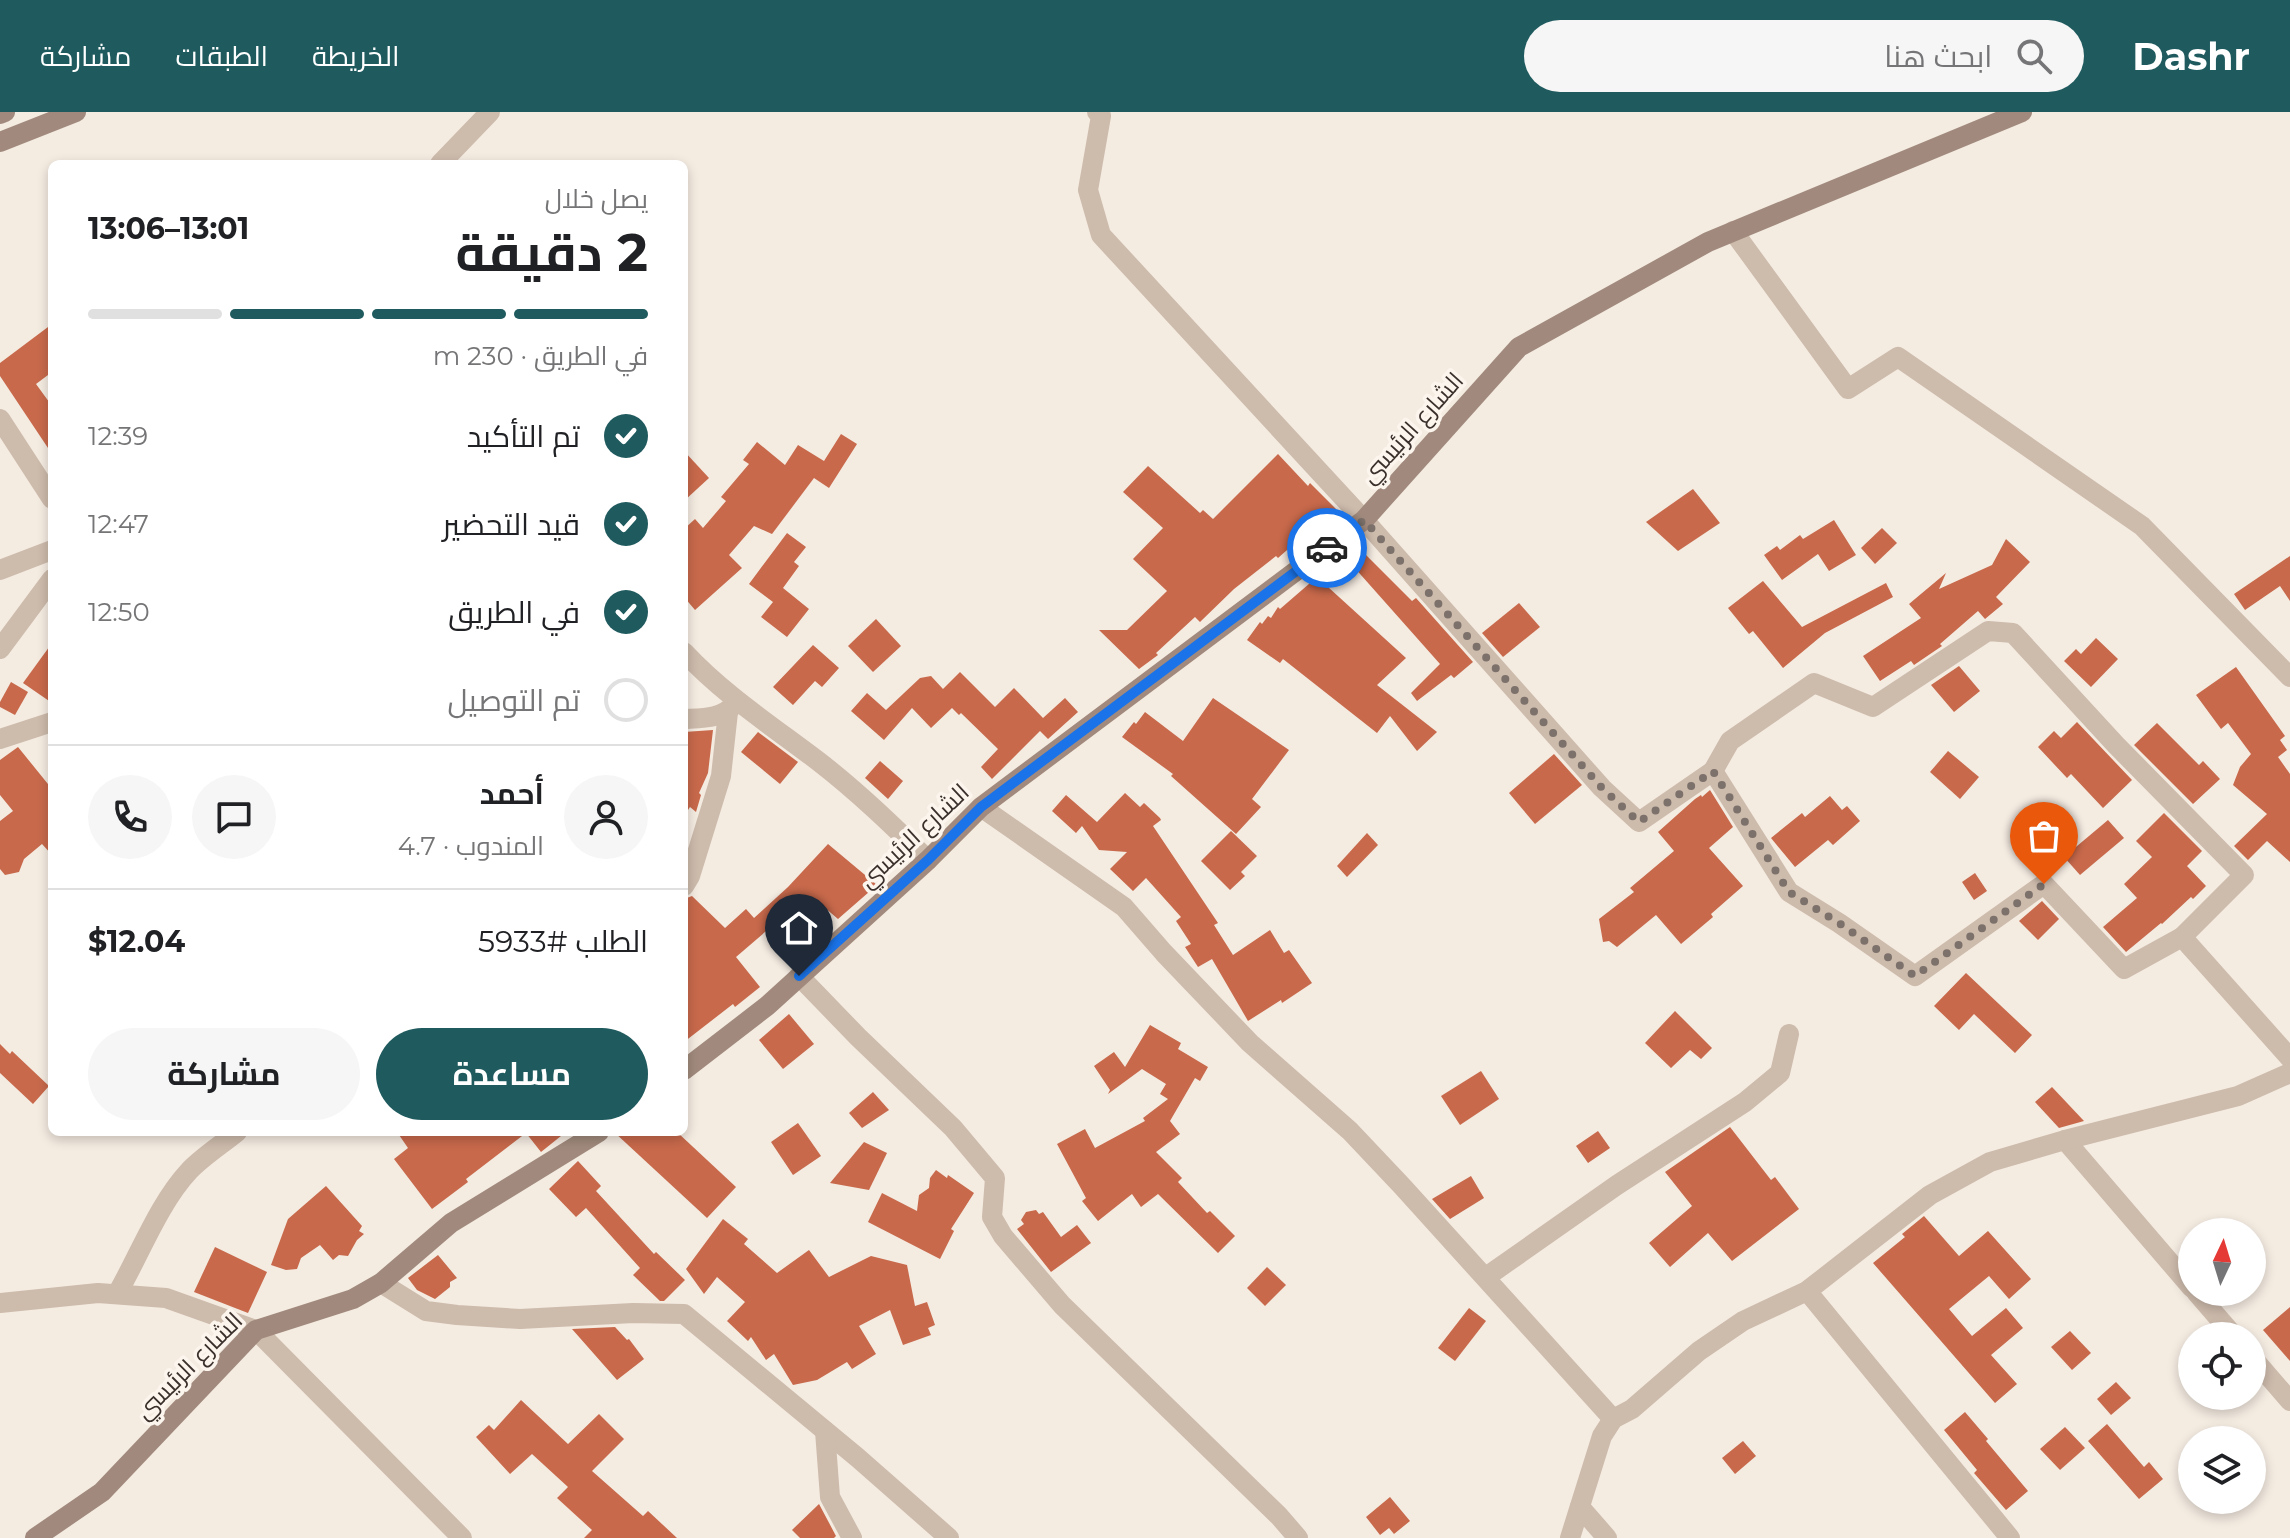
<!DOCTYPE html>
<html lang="ar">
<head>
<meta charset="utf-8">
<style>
  :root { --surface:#fff; --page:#f6f6f6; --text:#202124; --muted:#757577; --line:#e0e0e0; --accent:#1f5a5e }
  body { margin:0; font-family:Montserrat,Cairo,sans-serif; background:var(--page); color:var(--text); direction:rtl; height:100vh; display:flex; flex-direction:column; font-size:30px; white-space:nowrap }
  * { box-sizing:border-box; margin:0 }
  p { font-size:26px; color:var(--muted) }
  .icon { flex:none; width:44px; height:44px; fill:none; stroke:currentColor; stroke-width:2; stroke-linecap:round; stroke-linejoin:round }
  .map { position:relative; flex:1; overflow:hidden; direction:ltr }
  .side { position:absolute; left:48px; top:48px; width:640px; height:976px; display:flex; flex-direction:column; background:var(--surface); border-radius:12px; box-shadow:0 4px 12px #0003; direction:rtl }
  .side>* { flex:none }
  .needle { width:52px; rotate:4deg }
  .buttons { position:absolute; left:2178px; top:1106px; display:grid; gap:16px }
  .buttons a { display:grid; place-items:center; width:88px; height:88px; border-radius:50%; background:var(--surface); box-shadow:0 4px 12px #0003; font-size:40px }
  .pin { position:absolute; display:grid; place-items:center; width:68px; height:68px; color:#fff; margin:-82px -34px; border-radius:50% 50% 50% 0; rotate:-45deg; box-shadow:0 0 8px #0007 }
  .pin .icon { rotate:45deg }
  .courier { position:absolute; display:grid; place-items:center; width:80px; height:80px; margin:-40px; border:6px solid #1a73e8; border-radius:50%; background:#fff; color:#222; box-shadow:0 2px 10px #0007 }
  .overview em { font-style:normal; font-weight:700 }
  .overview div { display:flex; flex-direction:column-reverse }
  .overview { display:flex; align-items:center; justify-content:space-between; height:136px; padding:0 40px }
  h1 { font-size:52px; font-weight:700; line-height:60px }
  .bar { display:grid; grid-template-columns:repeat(4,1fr); gap:12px 8px; align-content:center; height:96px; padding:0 40px }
  .bar i { height:10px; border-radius:6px; background:var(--line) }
  .bar .active { background:var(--accent) }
  .bar p { grid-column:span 4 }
  .line { display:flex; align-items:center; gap:20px; padding:0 40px; border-top:2px solid var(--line) }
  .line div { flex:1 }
  .round { display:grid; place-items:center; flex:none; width:84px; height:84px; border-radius:42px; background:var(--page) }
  ol { padding:0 40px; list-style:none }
  li { display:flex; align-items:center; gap:24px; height:88px }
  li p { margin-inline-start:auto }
  li .icon { padding:8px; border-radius:50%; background:var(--accent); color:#fff; stroke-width:4 }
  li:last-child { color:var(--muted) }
  li i { width:44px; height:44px; border:4px solid var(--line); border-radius:50% }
  .action { display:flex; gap:16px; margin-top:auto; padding:16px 40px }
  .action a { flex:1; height:92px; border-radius:48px; background:var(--accent); color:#fff; font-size:32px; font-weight:700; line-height:92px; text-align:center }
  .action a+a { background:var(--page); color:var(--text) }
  header { display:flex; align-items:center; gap:48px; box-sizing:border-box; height:112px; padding:0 40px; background:var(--accent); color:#fff }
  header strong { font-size:38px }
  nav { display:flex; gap:44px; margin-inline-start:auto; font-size:28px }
  .search { width:560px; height:72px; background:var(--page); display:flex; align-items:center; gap:20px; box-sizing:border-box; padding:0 28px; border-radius:44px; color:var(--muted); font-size:30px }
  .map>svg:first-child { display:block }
</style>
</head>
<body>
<header>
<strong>Dashr</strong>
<div class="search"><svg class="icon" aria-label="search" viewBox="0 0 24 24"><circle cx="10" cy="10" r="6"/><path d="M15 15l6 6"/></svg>ابحث هنا</div>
<nav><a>الخريطة</a><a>الطبقات</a><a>مشاركة</a></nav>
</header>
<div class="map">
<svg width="2290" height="1426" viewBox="0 0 2290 1426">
  <rect width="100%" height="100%" fill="#f4ebe1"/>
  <g fill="#c8694b">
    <path d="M52 212V260L36 272 52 294V342L0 264V251Z"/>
    <path d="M841 322 857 332 829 376 814 366 772 422 754 414 729 443 742 456 695 498 684 485V417L695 407 703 416 726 389 721 385 749 352 743 348 757 330 785 353 798 333 824 349Z"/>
    <path d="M684 339 709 366 684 389Z"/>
    <path d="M1278 342 1308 374 1310 371 1336 397 1322 413 1320 411 1313 419H1310L1305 426 1303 425 1297 432 1295 431 1278 446 1276 444 1234 477 1200 510 1195 505 1156 541 1158 543 1139 557 1099 518H1127L1167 479 1133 447 1163 416 1123 380 1148 354 1200 401 1203 398 1213 407Z"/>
    <path d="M1693 377 1720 411 1678 439 1646 410Z"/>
    <path d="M1834 408 1856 443 1829 459 1818 442 1782 468 1764 443 1777 434 1780 438 1800 423 1803 427Z"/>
    <path d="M1882 416 1897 431 1875 452 1861 436Z"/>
    <path d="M787 421 806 435 794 450 799 454 783 476 809 497 787 525 761 505 773 490 749 472Z"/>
    <path d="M2006 427 2030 450 1996 485 2003 492 1985 507 1978 499 1940 532 1942 534 1914 553 1911 549 1880 569 1863 544 1921 506 1909 492 1946 461 1939 477 1992 453Z"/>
    <path d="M1358 435 1412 489 1416 486 1473 550 1454 566 1451 563 1417 589 1411 581 1440 552 1345 445Z"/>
    <path d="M2290 444V489L2280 474 2245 498 2234 482Z"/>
    <path d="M1317 465 1406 546 1377 573 1437 620 1417 639 1390 604 1377 621 1283 547 1280 551 1247 528 1260 510 1262 512 1268 504 1271 506 1278 495 1280 497Z"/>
    <path d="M1763 469 1802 515 1886 471 1893 485 1825 521 1783 556 1753 519 1749 522 1728 496Z"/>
    <path d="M1519 491 1540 515 1503 545 1482 521Z"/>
    <path d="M876 507 901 534 873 560 848 534Z"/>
    <path d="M2096 526 2118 547 2091 575 2064 549 2076 537 2081 542Z"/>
    <path d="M52 531V591L23 571Z"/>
    <path d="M813 533 839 556 822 575 815 569 793 593 773 575Z"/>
    <path d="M1959 554 1980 579 1954 600 1931 573Z"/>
    <path d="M2236 555 2285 624 2280 628 2287 638 2278 645 2290 662V750L2267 729 2248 748 2234 734 2267 702 2233 673 2240 655 2251 642 2228 611 2221 617 2196 583Z"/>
    <path d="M960 560 995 595 1014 576 1043 606 1065 586 1078 600 1048 627 1040 619 992 667 981 655 998 637 961 601 959 603 952 596 931 616 912 596 884 628 851 599 867 581 886 598 920 566 931 564 943 577Z"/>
    <path d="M11 570 28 580 15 603 0 595V590Z"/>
    <path d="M1213 586 1289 638 1252 687 1261 695 1236 722 1171 664 1173 662 1122 625 1134 610 1136 612 1145 600 1183 629Z"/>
    <path d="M2077 610 2132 668 2103 696 2071 662 2067 666 2038 635 2054 619 2061 626Z"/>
    <path d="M2157 611 2199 653 2203 649 2220 667 2193 692 2134 633Z"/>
    <path d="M713 618 708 661 699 681 701 683 696 700 690 695 684 704V620Z"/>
    <path d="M758 620 798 650 780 672 741 640Z"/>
    <path d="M18 635 52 677V743L42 732 24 747 19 760 5 763 0 757V709L13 699 0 683V648Z"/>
    <path d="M1948 639 1979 665 1960 687 1930 660Z"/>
    <path d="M1554 642 1582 673 1535 712 1509 681Z"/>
    <path d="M880 649 903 669 888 687 865 666Z"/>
    <path d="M1710 678 1733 715 1709 736 1743 774 1711 802 1713 805 1681 832 1656 803 1617 835 1609 829 1603 830 1599 807 1634 780 1630 776 1674 739 1658 720 1695 687 1701 683 1702 685Z"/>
    <path d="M1125 681 1140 695 1144 691 1160 706 1161 708 1153 714 1218 811 1214 813 1233 843 1270 818 1284 841 1289 838 1312 871 1282 891 1281 888 1248 909 1212 847 1198 855 1185 835 1191 832 1176 809 1181 805 1146 766 1133 779 1110 757 1127 740 1099 738 1082 714 1076 721 1052 699 1066 683 1097 710Z"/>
    <path d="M1830 684 1842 698 1847 694 1860 709 1833 733 1828 728 1795 755 1771 726 1802 701 1805 705Z"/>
    <path d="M2164 701 2202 739 2187 754 2206 774 2193 787 2191 785 2162 812 2161 811 2126 840 2103 815 2137 786 2124 772 2152 745 2136 729Z"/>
    <path d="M2108 708 2124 726 2080 763 2064 745Z"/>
    <path d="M1231 719 1257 744 1241 760 1245 764 1230 778 1201 749Z"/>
    <path d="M1367 721 1378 733 1347 765 1337 754Z"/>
    <path d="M828 732 877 773 838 807 824 795 785 829 772 814 736 845 760 875 735 895 733 892 684 930V787L692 784 725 816 746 797 754 806 788 775Z"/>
    <path d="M1975 761 1987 779 1974 788 1962 770Z"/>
    <path d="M2042 789 2059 807 2038 828 2019 809Z"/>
    <path d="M1966 861 2032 923 2015 941 1974 902 1959 918 1934 894Z"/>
    <path d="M1675 899 1712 936 1701 947 1690 938 1671 956 1645 931Z"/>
    <path d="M789 902 814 932 783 957 759 928Z"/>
    <path d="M1150 913 1181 931 1178 937 1208 955 1200 969 1195 966 1170 1009 1180 1022 1156 1040 1182 1066 1178 1070 1207 1101 1210 1099 1235 1124 1218 1141 1158 1082 1141 1095 1132 1082 1098 1109 1082 1089 1086 1086 1057 1032 1085 1017 1095 1036 1145 1009 1143 1006 1168 987 1160 982 1166 972 1142 957 1108 982 1110 978 1094 954 1114 940 1125 955Z"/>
    <path d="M0 932 10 942 12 939 49 974 33 992 0 961Z"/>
    <path d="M1481 959 1499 987 1460 1013 1441 984Z"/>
    <path d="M2052 975 2084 1009 2059 1016 2035 990Z"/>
    <path d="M873 980 889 998 862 1016 849 1001Z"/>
    <path d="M798 1011 821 1044 793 1063 771 1030Z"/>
    <path d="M1730 1015 1771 1068 1775 1065 1799 1097 1732 1149 1708 1121 1670 1155 1649 1131 1692 1094 1665 1060Z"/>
    <path d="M1598 1019 1610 1036 1588 1051 1576 1034Z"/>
    <path d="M397 1020H566L541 1040 526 1021 466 1067 468 1070 432 1097 394 1047 408 1036Z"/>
    <path d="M614 1020H677L736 1075 707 1106Z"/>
    <path d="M864 1030 887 1041 869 1078 830 1071Z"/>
    <path d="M578 1049 601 1074 596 1079 654 1142 656 1140 685 1168 664 1189H660L633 1163 640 1156 586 1096 576 1105 549 1077Z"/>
    <path d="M936 1058 947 1066 948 1063 974 1081 951 1117 954 1119 940 1147 868 1110 882 1081 917 1099 919 1083 929 1076 930 1066Z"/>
    <path d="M1471 1064 1484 1086 1450 1107 1432 1087Z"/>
    <path d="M326 1074 362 1114 359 1119 364 1122 357 1128 348 1144 339 1143 333 1148 320 1133 301 1146 297 1157 286 1158 271 1153 288 1107Z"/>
    <path d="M1036 1098 1039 1102 1043 1100 1061 1125 1077 1113 1091 1131 1051 1160 1017 1117 1024 1112 1021 1108 1026 1100Z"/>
    <path d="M1924 1104 1959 1144 1988 1119 2031 1167 2009 1187 1989 1164 1949 1197 1972 1224 2006 1196 2023 1216 1991 1243 2017 1272 1995 1291 1873 1151 1905 1125 1902 1122Z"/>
    <path d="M723 1107 748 1127 744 1132 777 1161 809 1138 829 1165 871 1144 907 1153 915 1194 927 1190 935 1213 928 1216 931 1223 903 1233 890 1198 859 1214 876 1242 852 1257 847 1250 817 1268 793 1273 774 1242 766 1248 751 1225 748 1229 727 1209 745 1190 717 1165 704 1182 686 1157Z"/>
    <path d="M215 1135 267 1160 248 1201 194 1180Z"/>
    <path d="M438 1143 457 1166 450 1170V1175L435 1187 417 1178 408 1166Z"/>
    <path d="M1267 1155 1286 1173 1265 1194 1247 1176Z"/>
    <path d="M2290 1195V1249L2263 1218Z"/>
    <path d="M1469 1196 1486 1209 1455 1249 1438 1236Z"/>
    <path d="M615 1215 627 1228 629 1227 644 1247 617 1268 572 1217Z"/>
    <path d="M2070 1219 2091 1241 2072 1258 2051 1235Z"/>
    <path d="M2116 1270 2131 1286 2111 1303 2097 1287Z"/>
    <path d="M521 1288 568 1332 599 1302 624 1327 592 1359 643 1404 648 1399 677 1426H584L592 1418 557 1386 568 1375 532 1342 510 1362 476 1325 489 1313 494 1318Z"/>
    <path d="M1965 1300 1988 1327 1986 1329 2028 1379 2006 1398 1974 1361 1977 1358 1944 1318Z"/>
    <path d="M2107 1312 2144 1355 2149 1350 2163 1367 2139 1387 2088 1329Z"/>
    <path d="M2065 1315 2085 1336 2060 1358 2040 1337Z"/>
    <path d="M1743 1329 1756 1344 1735 1362 1722 1346Z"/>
    <path d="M1390 1385 1410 1409 1394 1422 1389 1416 1380 1423 1366 1405Z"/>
    <path d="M819 1392 836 1424 834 1426H800L792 1418Z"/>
  </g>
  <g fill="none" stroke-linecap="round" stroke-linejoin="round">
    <g stroke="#cdbbac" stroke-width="20">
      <path d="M1097 0 1101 4 1088 78 1101 123 1364 408 1602 676 1639 710 1713 659 1789 780 1839 811 1915 864 2044 772 2124 857 2182 825 2290 946"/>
      <path d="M440 52 490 0"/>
      <path d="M1733 119 1848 277 1898 245 2142 414 2290 565"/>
      <path d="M0 307 52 387"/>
      <path d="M0 458 52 438"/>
      <path d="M0 537 52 467"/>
      <path d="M684 540C723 582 772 614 818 649 857 679 892 713 928 748"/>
      <path d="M684 607C704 606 721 607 735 592"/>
      <path d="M0 627 52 610"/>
      <path d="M1713 659 1730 629 1814 571 1873 595 1988 519 2013 521 2116 633 2244 763 2182 825"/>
      <path d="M981 695 1124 795 1164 841 1250 931 1350 1019 1402 1074 1613 1307"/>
      <path d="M684 774 690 764 721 664 728 600"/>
      <path d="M799 864 858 925 953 1016 995 1066 992 1105 1003 1124 1062 1193 1279 1404 1298 1426"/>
      <path d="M2065 1028 2192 1176"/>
      <path d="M1486 1165 1617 1073 1745 990 1780 961 1789 922"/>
      <path d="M381 1171 426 1199 457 1203 520 1207 633 1201 684 1202 858 1346 949 1426"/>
      <path d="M1807 1179 2010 1426"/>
      <path d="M2196 1180 2234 1224"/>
      <path d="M117 1182C139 1144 159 1091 189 1059 202 1045 221 1033 237 1020"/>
      <path d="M0 1191 98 1181 166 1186 256 1218 462 1426"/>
      <path d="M2252 1245 2290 1289"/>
      <path d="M825 1319 830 1385 852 1426"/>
      <path d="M1580 1395 1607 1426"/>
      <path d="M1570 1426 1602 1324 1613 1307 1632 1297 1699 1239 1743 1209 1807 1179 1930 1083 1990 1050 2065 1028 2238 984 2290 961"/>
    </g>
    <g stroke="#a18a7d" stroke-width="20">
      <path d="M0 2 5 0"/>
      <path d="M0 30 76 0"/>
      <path d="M684 958 767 894 928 748 981 695 1364 408 1519 235 1708 130 2022 0"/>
      <path d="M35 1426 102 1380 256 1218 353 1187 381 1171 451 1111 599 1020"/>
    </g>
  </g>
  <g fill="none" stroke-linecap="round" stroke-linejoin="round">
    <path stroke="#7c716b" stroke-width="8" stroke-dasharray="0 14.4" d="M1327 436 1364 408 1602 676 1639 710 1713 659 1789 780 1839 811 1915 864 2044 772"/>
    <path stroke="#1a73e8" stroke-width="10" d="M799 864 928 748 981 695 1327 436"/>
  </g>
  <g text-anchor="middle" stroke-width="7" stroke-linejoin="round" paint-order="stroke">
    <g font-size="24" fill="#3b302b" stroke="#fbf5ee">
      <text transform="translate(1412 316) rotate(-48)" y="8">الشارع الرئيسي</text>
      <text transform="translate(914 724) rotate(-43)" y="8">الشارع الرئيسي</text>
      <text transform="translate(189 1254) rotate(-45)" y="8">الشارع الرئيسي</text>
    </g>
  </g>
</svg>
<div class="buttons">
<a><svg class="needle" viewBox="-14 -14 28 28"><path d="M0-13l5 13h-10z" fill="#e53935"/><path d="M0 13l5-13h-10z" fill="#757577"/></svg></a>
<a><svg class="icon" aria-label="locate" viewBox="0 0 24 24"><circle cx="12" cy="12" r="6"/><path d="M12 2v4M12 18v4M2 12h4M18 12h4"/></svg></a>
<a><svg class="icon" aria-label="layers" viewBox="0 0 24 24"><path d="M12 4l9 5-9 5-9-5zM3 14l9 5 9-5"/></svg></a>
</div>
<div class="pin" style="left:2044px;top:772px;background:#ea580c"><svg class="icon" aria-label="bag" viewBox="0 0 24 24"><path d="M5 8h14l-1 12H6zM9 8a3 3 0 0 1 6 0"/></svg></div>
<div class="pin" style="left:799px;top:864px;background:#1f2937"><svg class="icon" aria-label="home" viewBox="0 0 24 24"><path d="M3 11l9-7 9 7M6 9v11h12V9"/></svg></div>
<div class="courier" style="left:1327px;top:436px"><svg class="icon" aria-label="car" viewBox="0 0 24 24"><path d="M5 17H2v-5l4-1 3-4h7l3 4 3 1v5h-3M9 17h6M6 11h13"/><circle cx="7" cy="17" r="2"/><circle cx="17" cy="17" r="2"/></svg></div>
<section class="side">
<div class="overview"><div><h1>2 دقيقة</h1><p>يصل خلال</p></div><em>13:01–13:06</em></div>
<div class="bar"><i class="active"></i><i class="active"></i><i class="active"></i><i></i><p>في الطريق · 230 m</p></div>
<ol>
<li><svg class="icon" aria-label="check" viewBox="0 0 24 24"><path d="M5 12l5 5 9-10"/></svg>تم التأكيد<p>12:39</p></li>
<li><svg class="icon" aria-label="check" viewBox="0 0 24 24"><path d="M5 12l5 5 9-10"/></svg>قيد التحضير<p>12:47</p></li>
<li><svg class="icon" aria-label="check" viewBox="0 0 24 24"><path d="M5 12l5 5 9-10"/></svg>في الطريق<p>12:50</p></li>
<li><i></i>تم التوصيل</li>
</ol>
<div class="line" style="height:144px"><a class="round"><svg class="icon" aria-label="person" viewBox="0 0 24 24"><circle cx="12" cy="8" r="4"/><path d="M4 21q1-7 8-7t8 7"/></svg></a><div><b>أحمد</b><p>المندوب · 4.7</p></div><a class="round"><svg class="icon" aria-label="chat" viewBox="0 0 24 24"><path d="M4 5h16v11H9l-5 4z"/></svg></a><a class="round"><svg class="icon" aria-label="phone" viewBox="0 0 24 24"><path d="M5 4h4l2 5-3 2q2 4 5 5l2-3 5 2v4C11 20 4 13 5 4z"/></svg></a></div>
<div class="line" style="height:104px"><div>الطلب #5933</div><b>$12.04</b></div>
<div class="action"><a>مساعدة</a><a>مشاركة</a></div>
</section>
</div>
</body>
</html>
